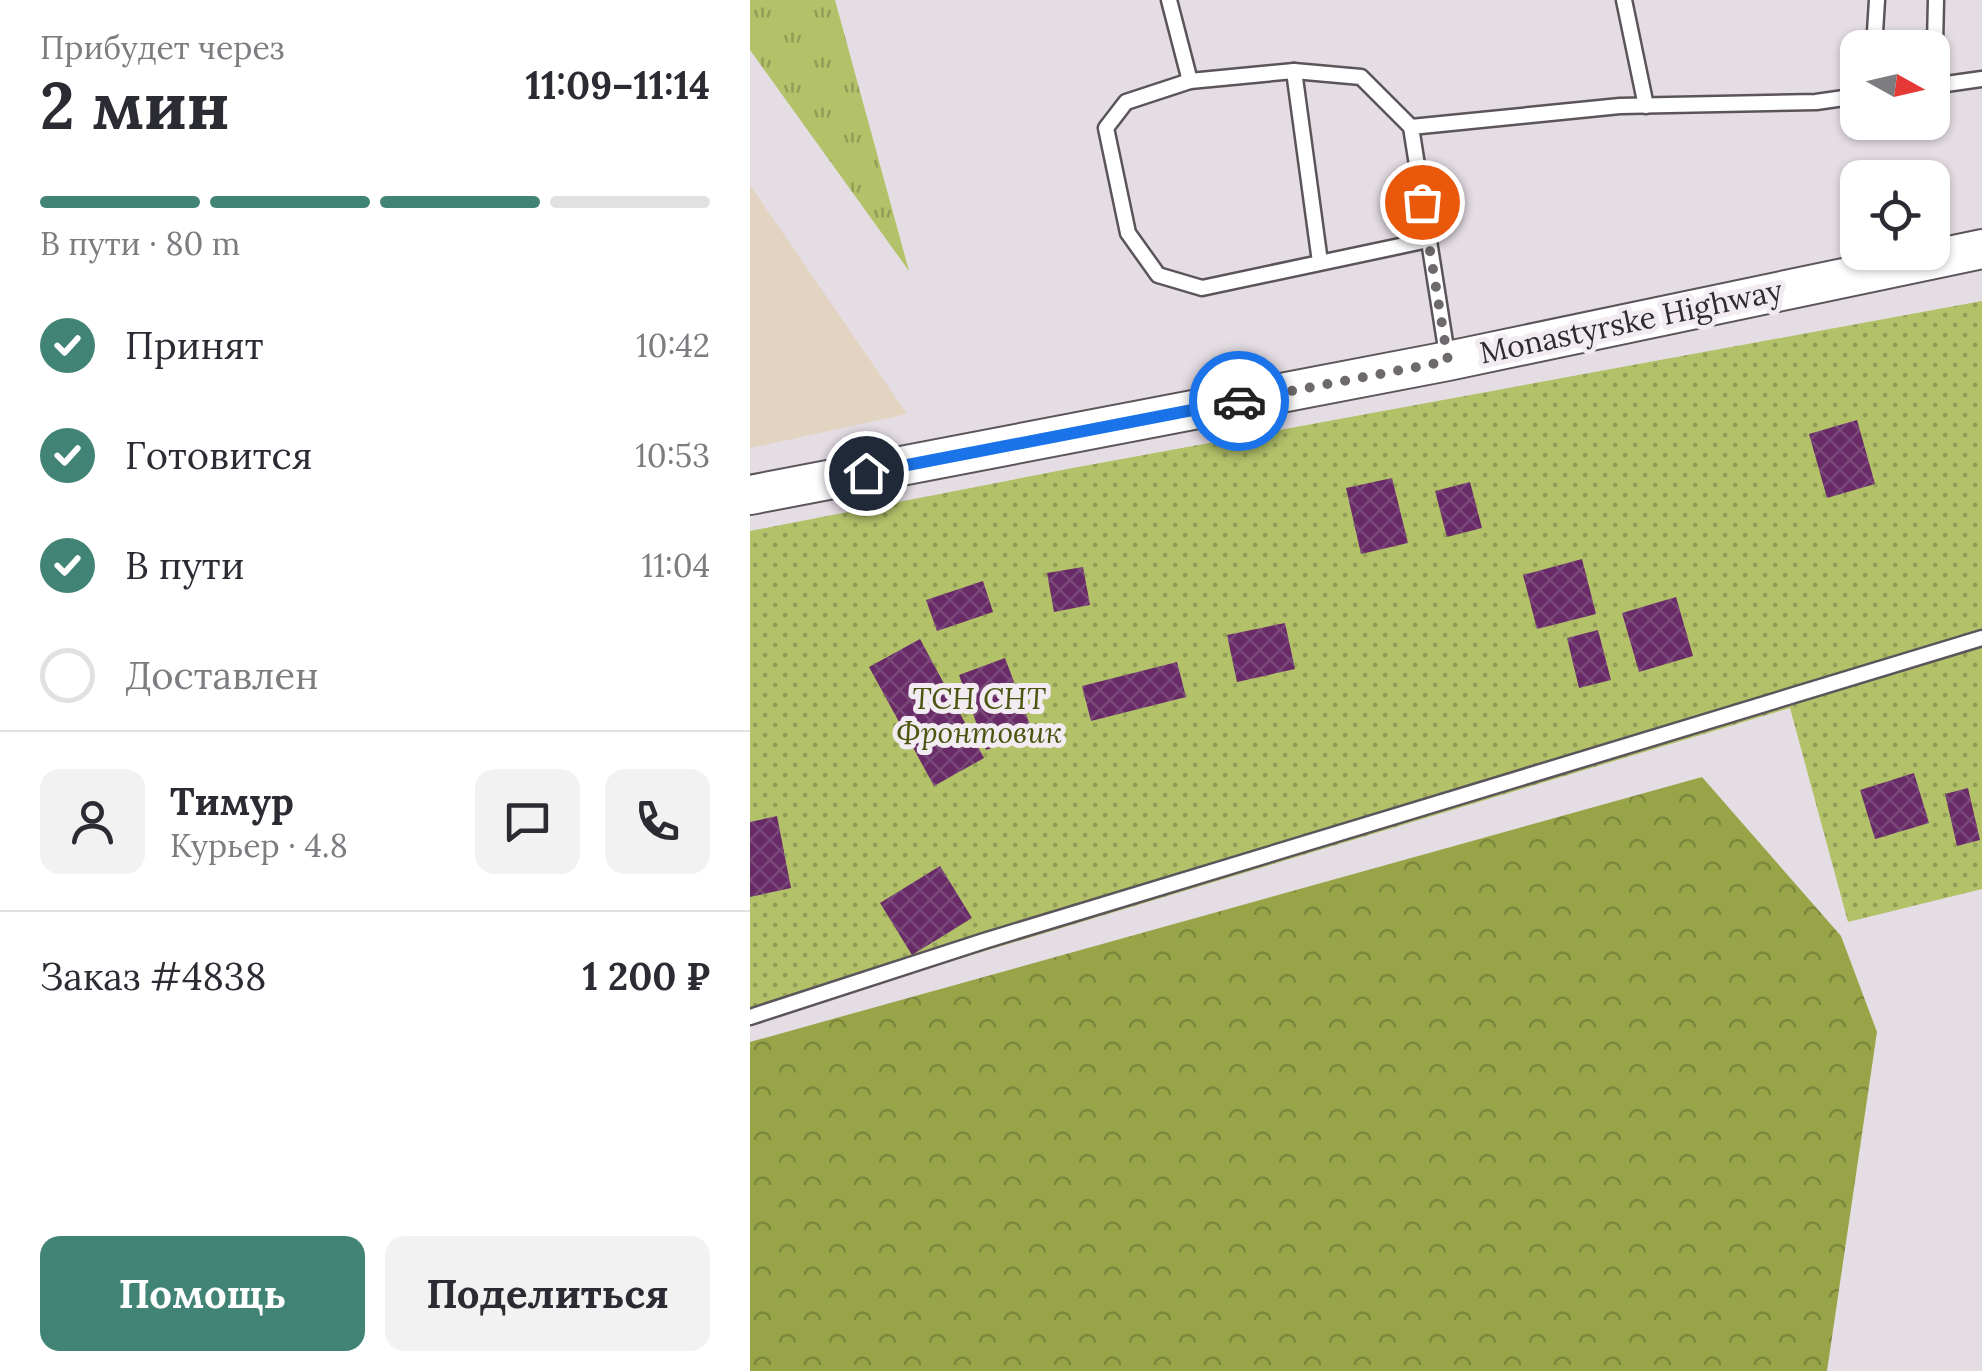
<!DOCTYPE html>
<html lang="ru">
<head>
<meta charset="utf-8">
<style>
  :root { --surface:#fff; --page:#f2f2f3; --text:#2b2b33; --muted:#7c7c81; --line:#e1e1e2; --accent:#418476 }
  body { margin:0; font-family:Lora,serif; background:var(--page); color:var(--text); height:100vh; display:flex; flex-direction:column; font-size:38px; white-space:nowrap }
  * { box-sizing:border-box; margin:0 }
  p { font-size:32px; color:var(--muted) }
  .icon { flex:none; width:55px; height:55px; fill:none; stroke:currentColor; stroke-width:2; stroke-linecap:round; stroke-linejoin:round }
  .map { position:relative; flex:1; overflow:hidden }
  .panel { display:flex; flex-direction:column; background:var(--surface); width:750px }
  .panel>* { flex:none }
  .needle { width:65px; rotate:98deg }
  .tools { position:absolute; left:1090px; top:30px; display:grid; gap:20px }
  .tools a { display:grid; place-items:center; width:110px; height:110px; border-radius:20px; background:var(--surface); box-shadow:0 2px 8px #0004; font-size:50px }
  .pin { position:absolute; display:grid; place-items:center; width:85px; height:85px; color:#fff; margin:-42px; border:5px solid #fff; border-radius:50%; box-shadow:0 2px 10px #0007 }
  .courier { position:absolute; display:grid; place-items:center; width:100px; height:100px; margin:-50px; border:8px solid #1a73e8; border-radius:50%; background:#fff; color:#222; box-shadow:0 2px 12px #0007 }
  .head em { font-style:normal; font-weight:800 }
  .head div { display:flex; flex-direction:column-reverse }
  .head { display:flex; align-items:center; justify-content:space-between; height:170px; padding:0 40px }
  h1 { font-size:65px; font-weight:800; line-height:75px }
  .bar { display:grid; grid-template-columns:repeat(4,1fr); gap:15px 10px; align-content:center; height:120px; padding:0 40px }
  .bar i { height:12px; border-radius:8px; background:var(--line) }
  .bar .selected { background:var(--accent) }
  .bar p { grid-column:span 4 }
  .line { display:flex; align-items:center; gap:25px; padding:0 40px; border-top:2px solid var(--line) }
  .line div { flex:1 }
  .round { display:grid; place-items:center; flex:none; width:105px; height:105px; border-radius:20px; background:var(--page) }
  ol { padding:0 40px; list-style:none }
  li { display:flex; align-items:center; gap:30px; height:110px }
  li p { margin-inline-start:auto }
  li .icon { padding:10px; border-radius:50%; background:var(--accent); color:#fff; stroke-width:4 }
  li:last-child { color:var(--muted) }
  li i { width:55px; height:55px; border:5px solid var(--line); border-radius:50% }
  .action { display:flex; gap:20px; margin-top:auto; padding:20px 40px }
  .action a { flex:1; height:115px; border-radius:20px; background:var(--accent); color:#fff; font-size:40px; font-weight:800; line-height:115px; text-align:center }
  .action a+a { background:var(--page); color:var(--text) }
  main { display:flex; flex:1; min-height:0 }
  .map>svg:first-child { display:block }
</style>
</head>
<body>
<main>
<section class="panel">
<div class="head"><div><h1>2 мин</h1><p>Прибудет через</p></div><em>11:09–11:14</em></div>
<div class="bar"><i class="selected"></i><i class="selected"></i><i class="selected"></i><i></i><p>В пути · 80 m</p></div>
<ol>
<li><svg class="icon" aria-label="check" viewBox="0 0 24 24"><path d="M5 12l5 5 9-10"/></svg>Принят<p>10:42</p></li>
<li><svg class="icon" aria-label="check" viewBox="0 0 24 24"><path d="M5 12l5 5 9-10"/></svg>Готовится<p>10:53</p></li>
<li><svg class="icon" aria-label="check" viewBox="0 0 24 24"><path d="M5 12l5 5 9-10"/></svg>В пути<p>11:04</p></li>
<li><i></i>Доставлен</li>
</ol>
<div class="line" style="height:180px"><a class="round"><svg class="icon" aria-label="person" viewBox="0 0 24 24"><circle cx="12" cy="8" r="4"/><path d="M4 21q1-7 8-7t8 7"/></svg></a><div><b>Тимур</b><p>Курьер · 4.8</p></div><a class="round"><svg class="icon" aria-label="chat" viewBox="0 0 24 24"><path d="M4 5h16v11H9l-5 4z"/></svg></a><a class="round"><svg class="icon" aria-label="phone" viewBox="0 0 24 24"><path d="M5 4h4l2 5-3 2q2 4 5 5l2-3 5 2v4C11 20 4 13 5 4z"/></svg></a></div>
<div class="line" style="height:130px"><div>Заказ #4838</div><b>1 200 ₽</b></div>
<div class="action"><a>Помощь</a><a>Поделиться</a></div>
</section>
<div class="map">
<svg width="1232" height="1371" viewBox="0 0 1232 1371">
  <defs>
    <pattern id="grass-tufts" width="24" height="20" patternUnits="userSpaceOnUse" patternTransform="scale(2.5)"><rect width="24" height="20" fill="#b3c169"/><path d="M3 7l-1-3M5 7V3M7 7l1-3M15 17l-1-3M17 17v-4M19 17l1-3" fill="none" stroke="#929d57"/></pattern>
    <pattern id="forest-crowns" width="20" height="18" patternUnits="userSpaceOnUse" patternTransform="scale(2.5)"><rect width="20" height="18" fill="#97a548"/><path d="M2 6a3 3 0 1 1 6 0M12 15a3 3 0 1 1 6 0" fill="none" stroke="#7c873c"/></pattern>
    <pattern id="garden-dots" width="8" height="8" patternUnits="userSpaceOnUse" patternTransform="scale(2.5)"><rect width="8" height="8" fill="#b3c169"/><path d="M2 2h.1M6 6h.1" fill="none" stroke="#929d57" stroke-width="1.8" stroke-linecap="round"/></pattern>
    <pattern id="building-cross-hatch" width="8" height="8" patternUnits="userSpaceOnUse" patternTransform="scale(2.5)"><rect width="8" height="8" fill="#682b67"/><path d="M0 0l8 8M0 8l8-8" fill="none" stroke="#7a4979"/></pattern>
  </defs>
  <rect width="100%" height="100%" fill="#e5dde4"/>
  <path fill="#e2d4c1" d="M0 185 157 414 0 448Z"/>
  <path fill="url(#grass-tufts)" d="M0 0H85L159 271 0 50Z"/>
  <path fill="url(#forest-crowns)" d="M952 777 1091 936 1127 1032 1077 1371H0V1042Z"/>
  <path fill="url(#garden-dots)" d="M1232 301V889L1098 922 1040 708 0 1022V531L328 467Z"/>
  <g fill="url(#building-cross-hatch)">
    <path d="M1107 420 1125 484 1077 498 1059 434Z"/>
    <path d="M642 478 658 543 611 554 596 488Z"/>
    <path d="M720 482 732 528 697 537 685 491Z"/>
    <path d="M832 559 846 614 787 629 773 575Z"/>
    <path d="M333 567 340 605 304 612 297 573Z"/>
    <path d="M233 581 243 612 187 631 176 600Z"/>
    <path d="M926 597 943 656 889 672 872 613Z"/>
    <path d="M535 623 545 669 487 682 477 635Z"/>
    <path d="M848 630 861 680 829 688 817 638Z"/>
    <path d="M170 639 234 758 184 786 119 667Z"/>
    <path d="M255 658 283 733 236 750 209 675Z"/>
    <path d="M427 662 436 697 341 721 332 686Z"/>
    <path d="M1164 773 1179 823 1125 839 1110 790Z"/>
    <path d="M1218 788 1230 840 1207 846 1195 794Z"/>
    <path d="M27 816 41 888 0 897V822Z"/>
    <path d="M190 866 222 918 162 955 130 903Z"/>
  </g>
  <g fill="none" stroke-linecap="round" stroke-linejoin="round">
    <defs>
      <g id="service">
        <path d="M419 0 440 81"/>
        <path d="M874 0 896 106"/>
        <path d="M1124 48 1127 0"/>
        <path d="M544 71 570 262"/>
        <path d="M1182 86 1232 79"/>
        <path d="M1184 86 1186 0"/>
        <path d="M661 127 611 77 544 71 440 81 376 102 356 128 378 233 408 275 452 288 678 240"/>
        <path d="M698 361 661 127 870 106 1066 102 1108 96"/>
        <path d="M0 1017 234 941 1232 638"/>
      </g>
      <path id="secondary" d="M0 495 698 361 1232 249"/>
    </defs>
    <use href="#service" stroke="#5b555b" stroke-width="19"/>
    <use href="#secondary" stroke="#5b555b" stroke-width="42"/>
    <use href="#service" stroke="#fff" stroke-width="14"/>
    <use href="#secondary" stroke="#fff" stroke-width="38"/>
  </g>
  <g fill="none" stroke-linecap="round" stroke-linejoin="round">
    <path stroke="#6d696d" stroke-width="10" stroke-dasharray="0 18" d="M489 401 698 361 672 202"/>
    <path stroke="#1a73e8" stroke-width="12" d="M116 473 489 401"/>
  </g>
  <g text-anchor="middle" stroke-width="10" stroke-linejoin="round" paint-order="stroke">
    <g font-size="30" fill="#2d2b2d" stroke="#f2ebf1">
      <text transform="translate(881 322) rotate(-12)" y="10">Monastyrske Highway</text>
    </g>
    <g font-size="30" font-style="italic" fill="#4c550f" stroke="#f2ebf1">
      <text x="229" y="709">ТСН СНТ<tspan x="229" dy="34">Фронтовик</tspan></text>
    </g>
  </g>
</svg>
<div class="tools">
<a><svg class="needle" viewBox="-14 -14 28 28"><path d="M0-13l5 13h-10z" fill="#e53935"/><path d="M0 13l5-13h-10z" fill="#7c7c81"/></svg></a>
<a><svg class="icon" aria-label="locate" viewBox="0 0 24 24"><circle cx="12" cy="12" r="6"/><path d="M12 2v4M12 18v4M2 12h4M18 12h4"/></svg></a>
</div>
<div class="pin" style="left:672px;top:202px;background:#ea580c"><svg class="icon" aria-label="bag" viewBox="0 0 24 24"><path d="M5 8h14l-1 12H6zM9 8a3 3 0 0 1 6 0"/></svg></div>
<div class="pin" style="left:116px;top:473px;background:#1f2937"><svg class="icon" aria-label="home" viewBox="0 0 24 24"><path d="M3 11l9-7 9 7M6 9v11h12V9"/></svg></div>
<div class="courier" style="left:489px;top:401px"><svg class="icon" aria-label="car" viewBox="0 0 24 24"><path d="M5 17H2v-5l4-1 3-4h7l3 4 3 1v5h-3M9 17h6M6 11h13"/><circle cx="7" cy="17" r="2"/><circle cx="17" cy="17" r="2"/></svg></div>
</div>
</main>
</body>
</html>
